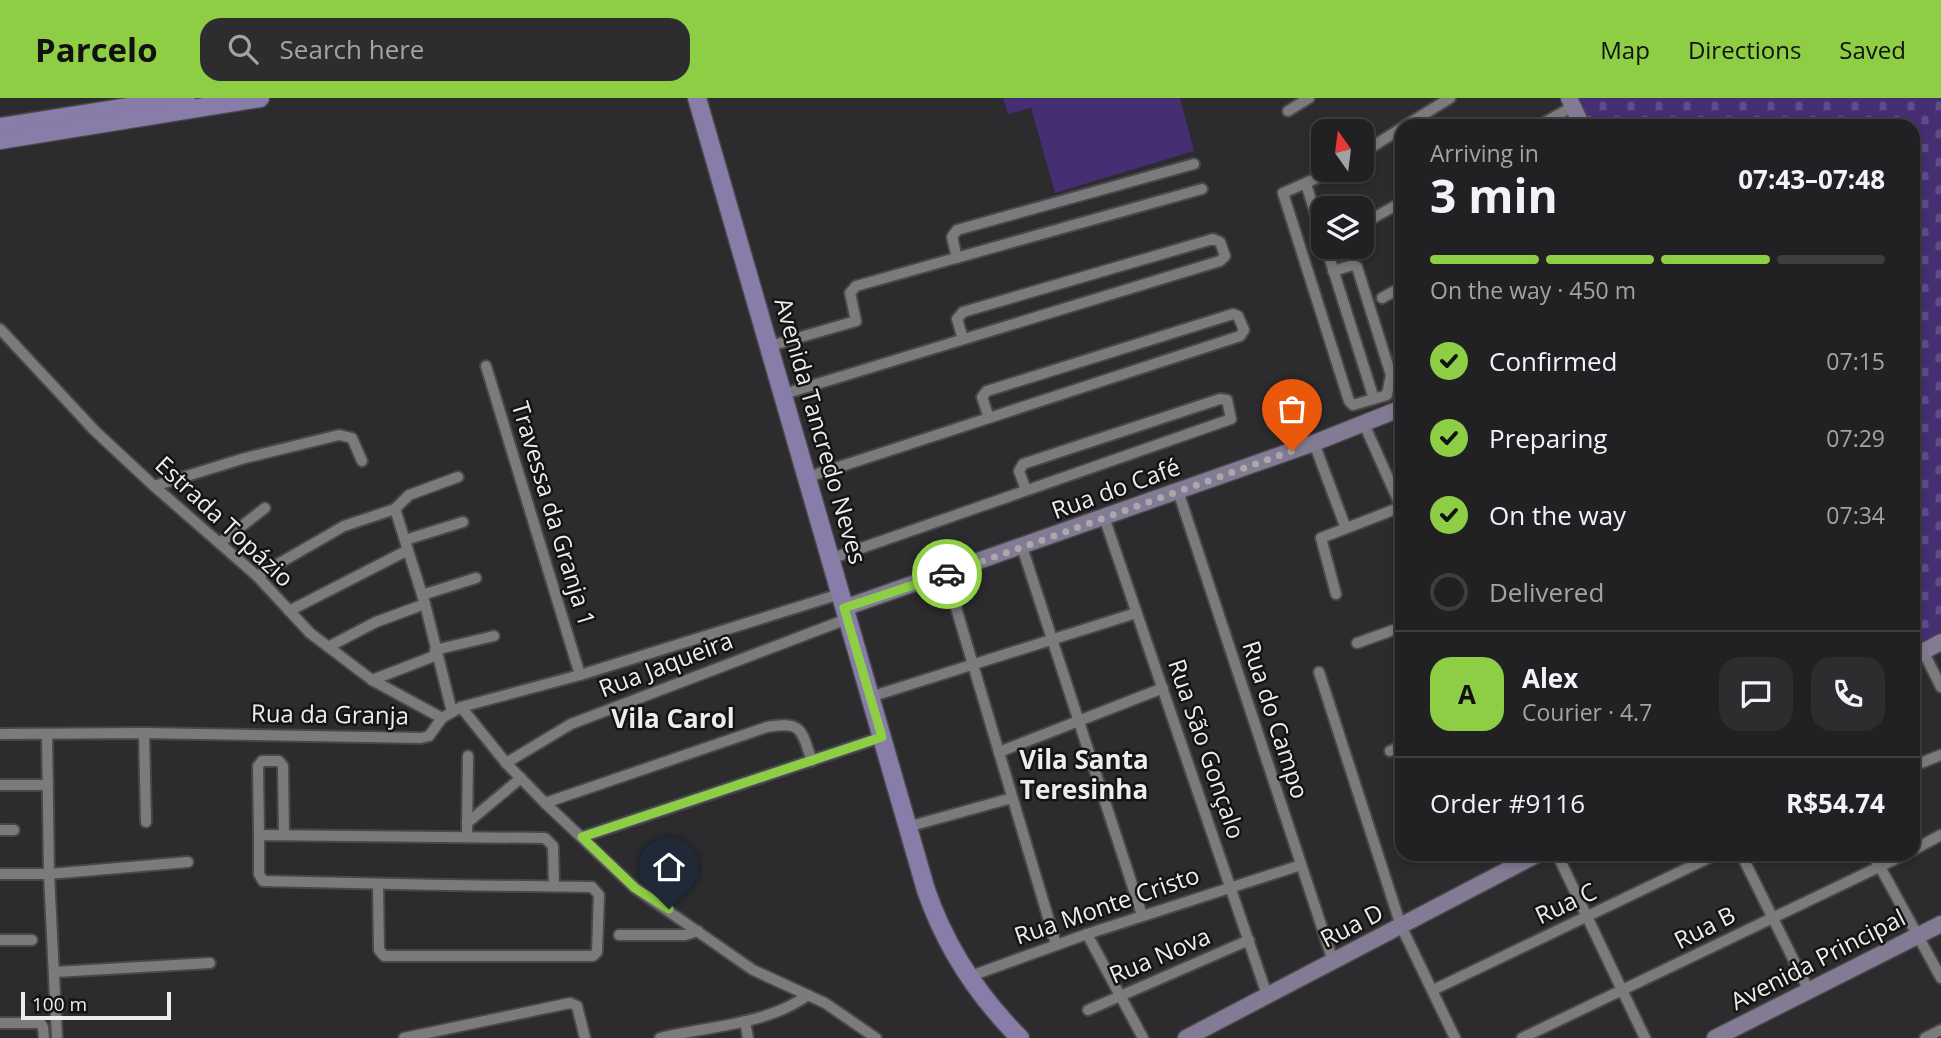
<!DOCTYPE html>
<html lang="en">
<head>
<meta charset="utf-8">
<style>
  :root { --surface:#212022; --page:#2d2d2f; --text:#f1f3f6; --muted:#a2a3a5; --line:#3e3e40; --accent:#8dce44 }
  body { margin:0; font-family:"Open Sans",sans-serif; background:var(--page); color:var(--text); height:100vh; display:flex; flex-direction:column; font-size:26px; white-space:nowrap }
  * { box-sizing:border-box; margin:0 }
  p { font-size:23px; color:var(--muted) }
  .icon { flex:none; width:38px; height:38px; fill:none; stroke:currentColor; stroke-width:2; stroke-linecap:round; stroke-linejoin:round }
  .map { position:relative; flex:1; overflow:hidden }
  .drawer { position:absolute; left:1395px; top:21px; width:525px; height:742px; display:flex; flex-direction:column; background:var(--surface); border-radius:21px; box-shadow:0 4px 10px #0003,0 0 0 2px var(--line) }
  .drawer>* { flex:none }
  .needle { width:46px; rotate:346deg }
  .fabs { position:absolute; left:1311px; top:21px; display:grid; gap:14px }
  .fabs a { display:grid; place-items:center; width:63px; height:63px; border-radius:14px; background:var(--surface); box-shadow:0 4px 10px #0003,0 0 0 2px var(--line); font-size:35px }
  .scale { position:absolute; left:21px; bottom:18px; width:150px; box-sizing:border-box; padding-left:7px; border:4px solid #edecee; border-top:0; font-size:19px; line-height:24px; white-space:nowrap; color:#edecee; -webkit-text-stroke:5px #141415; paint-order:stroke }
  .pin { position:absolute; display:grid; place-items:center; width:60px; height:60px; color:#fff; margin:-72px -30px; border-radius:50% 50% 50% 0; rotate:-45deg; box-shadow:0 0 7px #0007 }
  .pin .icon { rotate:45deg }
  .courier { position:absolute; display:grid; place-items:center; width:70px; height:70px; margin:-35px; border:5px solid #8dce44; border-radius:50%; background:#fff; color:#222; box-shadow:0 2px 9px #0007 }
  .headline em { font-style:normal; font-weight:700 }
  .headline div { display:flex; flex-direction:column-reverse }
  .headline { display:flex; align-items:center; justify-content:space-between; height:119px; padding:0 35px }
  h1 { font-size:46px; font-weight:700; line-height:52px }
  .bar { display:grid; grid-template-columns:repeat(4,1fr); gap:10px 7px; align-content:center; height:84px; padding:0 35px }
  .bar i { height:9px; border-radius:5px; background:var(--line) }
  .bar .active { background:var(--accent) }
  .bar p { grid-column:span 4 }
  .line { display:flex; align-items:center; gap:18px; padding:0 35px; border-top:2px solid var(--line) }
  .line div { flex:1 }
  .round { display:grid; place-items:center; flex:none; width:74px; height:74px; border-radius:21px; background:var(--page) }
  ol { padding:0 35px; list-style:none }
  li { display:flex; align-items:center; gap:21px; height:77px }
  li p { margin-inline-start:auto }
  li .icon { padding:7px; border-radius:50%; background:var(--accent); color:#111; stroke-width:4 }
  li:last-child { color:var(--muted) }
  li i { width:38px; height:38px; border:4px solid var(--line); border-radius:50% }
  header { display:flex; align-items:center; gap:42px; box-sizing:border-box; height:98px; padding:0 35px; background:var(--accent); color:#111 }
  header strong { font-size:33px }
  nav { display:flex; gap:38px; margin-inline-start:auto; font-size:24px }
  .search { width:490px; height:63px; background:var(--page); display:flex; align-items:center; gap:18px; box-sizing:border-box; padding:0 24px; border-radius:21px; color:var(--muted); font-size:26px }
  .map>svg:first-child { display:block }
</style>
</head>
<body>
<header>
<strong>Parcelo</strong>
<div class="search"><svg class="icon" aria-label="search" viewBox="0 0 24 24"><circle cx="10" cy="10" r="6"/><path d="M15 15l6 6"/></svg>Search here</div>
<nav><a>Map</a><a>Directions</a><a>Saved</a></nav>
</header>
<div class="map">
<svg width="1941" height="940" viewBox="0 0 1941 940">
  <defs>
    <pattern id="cemetery-stones" width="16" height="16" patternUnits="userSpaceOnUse" patternTransform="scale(1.75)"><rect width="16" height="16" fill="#452e72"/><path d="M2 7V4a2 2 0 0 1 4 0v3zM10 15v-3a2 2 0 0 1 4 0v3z" fill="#604c86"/></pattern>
  </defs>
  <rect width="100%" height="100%" fill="#2c2b2e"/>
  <path fill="#452e72" d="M1003 0H1180L1194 53 1055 95 1031 10 1008 16Z"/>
  <path fill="url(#cemetery-stones)" d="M1579 0H1941V536L1913 551V28H1592Z"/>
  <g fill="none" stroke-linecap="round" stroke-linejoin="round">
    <defs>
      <g id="street">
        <path d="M1288 13 1309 0"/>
        <path d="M1405 28 1450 0"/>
        <path d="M1538 28 1572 9"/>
        <path d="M1362 55 1402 30"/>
        <path d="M1306 86 1323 140"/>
        <path d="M1366 124 1402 104"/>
        <path d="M1326 149 1374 301"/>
        <path d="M957 160 952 139 957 132 1194 66"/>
        <path d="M1333 173 1353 167 1357 169 1391 277 1387 297 1353 307 1349 303 1283 95 1335 72"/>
        <path d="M1382 200 1402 189"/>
        <path d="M0 231 95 333 154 388 257 478 310 535 372 582 442 620"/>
        <path d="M770 248 856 223 850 195 856 188 1202 91"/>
        <path d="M486 268 580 577"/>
        <path d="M784 296 1220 163 1225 158 1220 144 1213 141 963 214 957 221 963 241"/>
        <path d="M1364 326 1402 411"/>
        <path d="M1314 345 1345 428"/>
        <path d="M808 379 1240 238 1244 232 1238 218 1233 216 987 293 982 299 989 320"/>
        <path d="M154 388 245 360 339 337 352 340 362 363"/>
        <path d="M1178 393 1333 863"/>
        <path d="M395 411 425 506 452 614"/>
        <path d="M395 411 409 397 458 379"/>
        <path d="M1104 419 1267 897"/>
        <path d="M405 442 463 424"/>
        <path d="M221 444 265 410"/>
        <path d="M1022 449 1142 817"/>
        <path d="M830 461 1231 321 1227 302 1220 301 1023 366 1019 373 1026 392"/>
        <path d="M946 476 1056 846"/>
        <path d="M257 478 344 428 395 411"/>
        <path d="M1336 496 1321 440 1401 409"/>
        <path d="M422 497 476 480"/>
        <path d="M289 513 408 452"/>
        <path d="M1357 545 1402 529"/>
        <path d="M328 549 376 524 425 506"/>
        <path d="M435 552 494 538"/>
        <path d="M1923 553 1941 589"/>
        <path d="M1319 574 1401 828 1455 940"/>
        <path d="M372 582 437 557"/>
        <path d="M870 599 1136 515"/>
        <path d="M461 609 506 665 545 705 635 790 753 872 825 905 876 940"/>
        <path d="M144 635 146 724"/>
        <path d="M0 636 144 635 421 640 429 638 442 620 461 609 580 577 840 496"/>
        <path d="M47 636 49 776 57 940"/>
        <path d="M1390 653 1402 648"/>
        <path d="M999 654 1163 590"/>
        <path d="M506 665 571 626 847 521"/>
        <path d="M1913 668 1941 657"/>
        <path d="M0 687H48"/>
        <path d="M545 705 767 629C803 623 801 632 812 663"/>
        <path d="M467 725 521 680"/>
        <path d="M907 729 1012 700"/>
        <path d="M0 732H14"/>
        <path d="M259 737 258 668 262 663H279L283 668 284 737"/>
        <path d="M467 738 468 658"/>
        <path d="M582 739 882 639"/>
        <path d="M1913 752 1941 737"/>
        <path d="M1557 756 1645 940"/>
        <path d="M1741 756 1809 893"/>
        <path d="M1873 756 1941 880"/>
        <path d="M0 776H49L188 764"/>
        <path d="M378 786 379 852 384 858H593L597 854 599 797 592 789C482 788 373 786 263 783L259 776V737L545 740 553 748 554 788"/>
        <path d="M1087 836 1143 940"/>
        <path d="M619 837H685L698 833"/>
        <path d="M0 842H32"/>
        <path d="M55 874 210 865"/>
        <path d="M968 879 1087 836 1301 767"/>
        <path d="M1433 892 1717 756"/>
        <path d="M1088 912 1249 842"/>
        <path d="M745 923 748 940"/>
        <path d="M0 925H40L43 929 44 940"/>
        <path d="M404 940 570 905 577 908 585 940"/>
        <path d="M660 940C708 928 767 927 808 897"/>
        <path d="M1522 940 1906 756"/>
        <path d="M1925 940 1941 932"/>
      </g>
      <g id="secondary">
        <path d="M1569 0 1582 28"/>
        <path d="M844 510 1314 345 1402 310"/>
        <path d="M1913 559 1941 544"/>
        <path d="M1186 940 1538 756"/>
        <path d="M1715 940 1941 826"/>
      </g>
      <g id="primary">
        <path d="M697 0 926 792C946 850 977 897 1020 940"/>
        <path d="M0 29 186 0"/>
        <path d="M0 42 260 0"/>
      </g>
    </defs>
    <use href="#street" stroke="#48484a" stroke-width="14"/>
    <use href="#secondary" stroke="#48484a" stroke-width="19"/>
    <use href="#primary" stroke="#48484a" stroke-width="21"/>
    <use href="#street" stroke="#7b7b7e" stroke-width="10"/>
    <use href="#secondary" stroke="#827b93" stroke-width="16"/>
    <use href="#primary" stroke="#887ca9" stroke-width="18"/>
  </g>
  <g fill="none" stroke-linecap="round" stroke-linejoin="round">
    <path stroke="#a9a8ab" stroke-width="7" stroke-dasharray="0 12.6" d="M947 476 1292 353"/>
    <path stroke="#8dce44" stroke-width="9" d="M669 811 635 790 582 739 882 639 844 510 947 476"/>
  </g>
  <g text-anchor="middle" stroke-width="5" stroke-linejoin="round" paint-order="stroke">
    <g font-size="24" fill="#edecee" stroke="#141415">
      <text transform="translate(820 333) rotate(74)" y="8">Avenida Tancredo Neves</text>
      <text transform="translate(1116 391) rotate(-20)" y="8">Rua do Café</text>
      <text transform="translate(553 416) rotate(73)" y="8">Travessa da Granja 1</text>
      <text transform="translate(224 424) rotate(43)" y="8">Estrada Topázio</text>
      <text transform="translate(666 567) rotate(-21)" y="8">Rua Jaqueira</text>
      <text transform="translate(330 617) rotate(1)" y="8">Rua da Granja</text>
      <text transform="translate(1275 622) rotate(72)" y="8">Rua do Campo</text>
      <text transform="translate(1206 651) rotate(71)" y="8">Rua São Gonçalo</text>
      <text transform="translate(1566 806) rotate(-25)" y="8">Rua C</text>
      <text transform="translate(1107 808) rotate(-19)" y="8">Rua Monte Cristo</text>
      <text transform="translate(1352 828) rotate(-27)" y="8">Rua D</text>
      <text transform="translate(1705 830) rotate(-27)" y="8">Rua B</text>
      <text transform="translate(1160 858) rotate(-23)" y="8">Rua Nova</text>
      <text transform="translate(1818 862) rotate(-27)" y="8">Avenida Principal</text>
    </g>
    <g font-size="26" font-weight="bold" fill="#edecee" stroke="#141415">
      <text x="673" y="630">Vila Carol</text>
      <text x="1084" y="671">Vila Santa<tspan x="1084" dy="30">Teresinha</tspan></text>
    </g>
  </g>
</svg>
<div class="fabs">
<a><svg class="needle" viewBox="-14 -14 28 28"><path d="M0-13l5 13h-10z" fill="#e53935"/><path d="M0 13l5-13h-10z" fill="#a2a3a5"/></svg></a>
<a><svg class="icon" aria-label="layers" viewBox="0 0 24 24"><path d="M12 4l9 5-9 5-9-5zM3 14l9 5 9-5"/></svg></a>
</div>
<div class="scale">100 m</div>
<div class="pin" style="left:1292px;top:353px;background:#ea580c"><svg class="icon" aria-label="bag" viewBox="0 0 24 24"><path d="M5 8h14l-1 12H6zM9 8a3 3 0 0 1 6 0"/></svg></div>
<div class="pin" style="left:669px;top:811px;background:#1f2937"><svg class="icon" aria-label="home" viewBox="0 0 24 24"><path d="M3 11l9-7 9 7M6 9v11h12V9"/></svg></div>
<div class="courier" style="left:947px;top:476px"><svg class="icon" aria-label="car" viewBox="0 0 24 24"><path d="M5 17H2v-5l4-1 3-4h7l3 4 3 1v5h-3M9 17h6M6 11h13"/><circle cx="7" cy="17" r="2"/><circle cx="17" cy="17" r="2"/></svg></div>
<section class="drawer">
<div class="headline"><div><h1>3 min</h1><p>Arriving in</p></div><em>07:43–07:48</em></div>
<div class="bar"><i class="active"></i><i class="active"></i><i class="active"></i><i></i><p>On the way · 450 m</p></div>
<ol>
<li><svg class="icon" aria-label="check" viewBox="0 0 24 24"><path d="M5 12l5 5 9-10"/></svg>Confirmed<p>07:15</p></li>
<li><svg class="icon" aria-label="check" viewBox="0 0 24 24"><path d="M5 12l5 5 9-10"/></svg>Preparing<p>07:29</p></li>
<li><svg class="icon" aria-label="check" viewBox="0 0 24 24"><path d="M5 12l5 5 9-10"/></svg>On the way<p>07:34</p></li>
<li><i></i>Delivered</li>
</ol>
<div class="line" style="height:126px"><b class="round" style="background:var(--accent);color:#111">A</b><div><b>Alex</b><p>Courier · 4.7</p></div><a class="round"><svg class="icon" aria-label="chat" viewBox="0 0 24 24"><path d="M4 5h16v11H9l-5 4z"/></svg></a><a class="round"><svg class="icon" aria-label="phone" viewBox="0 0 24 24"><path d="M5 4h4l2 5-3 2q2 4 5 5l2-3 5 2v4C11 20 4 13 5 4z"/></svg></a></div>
<div class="line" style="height:91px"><div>Order #9116</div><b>R$54.74</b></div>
</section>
</div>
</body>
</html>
